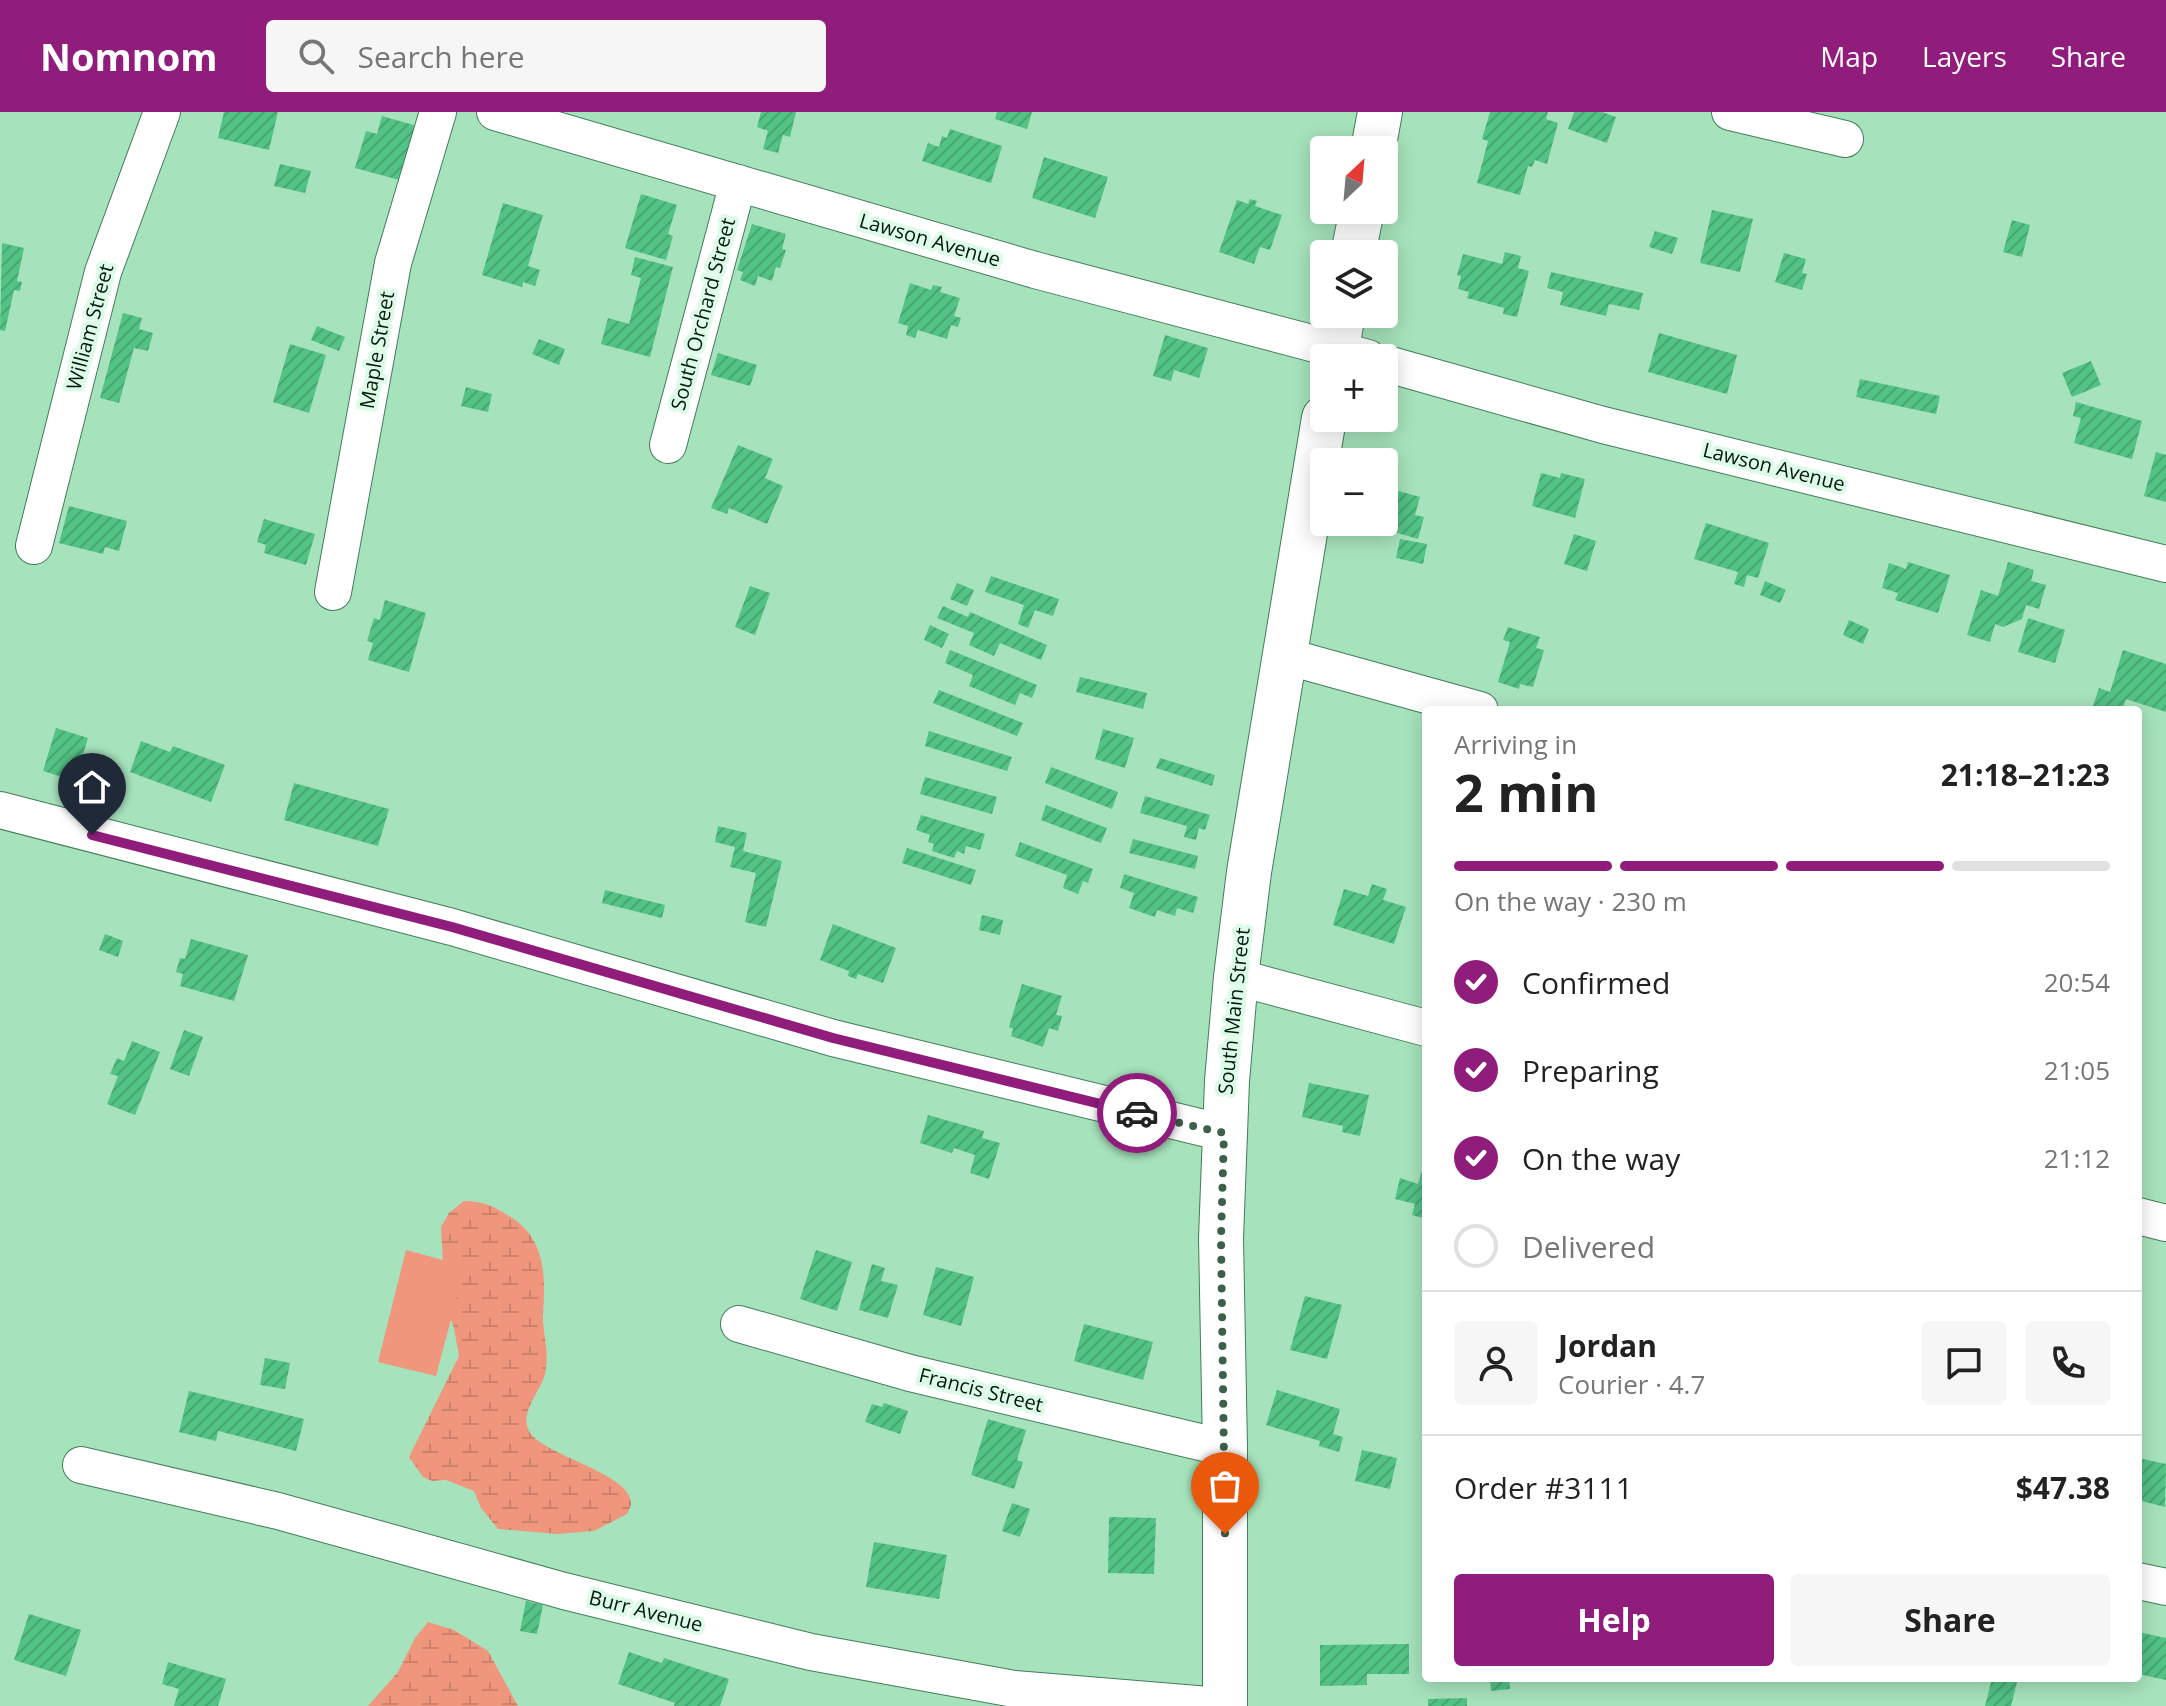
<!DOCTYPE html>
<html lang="en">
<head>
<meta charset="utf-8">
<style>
  :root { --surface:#fff; --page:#f6f6f6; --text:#222; --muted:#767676; --line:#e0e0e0; --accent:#901c7c }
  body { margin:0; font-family:"Open Sans",sans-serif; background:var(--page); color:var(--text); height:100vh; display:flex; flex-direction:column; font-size:30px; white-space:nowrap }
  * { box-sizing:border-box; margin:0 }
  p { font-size:26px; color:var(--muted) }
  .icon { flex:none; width:44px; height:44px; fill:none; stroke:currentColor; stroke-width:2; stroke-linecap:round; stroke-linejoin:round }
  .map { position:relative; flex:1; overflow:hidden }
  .drawer { position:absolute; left:1422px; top:594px; width:720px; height:976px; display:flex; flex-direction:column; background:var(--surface); border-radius:8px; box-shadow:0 4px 20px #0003 }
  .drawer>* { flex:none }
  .needle { width:52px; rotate:26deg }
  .buttons { position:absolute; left:1310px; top:24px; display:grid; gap:16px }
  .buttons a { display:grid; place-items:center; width:88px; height:88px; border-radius:8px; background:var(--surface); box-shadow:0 4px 20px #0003; font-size:40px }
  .pin { position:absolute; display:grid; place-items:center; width:68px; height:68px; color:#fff; margin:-82px -34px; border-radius:50% 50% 50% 0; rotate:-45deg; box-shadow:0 0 8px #0007 }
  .pin .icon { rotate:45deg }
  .courier { position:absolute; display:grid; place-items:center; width:80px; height:80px; margin:-40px; border:6px solid #901c7c; border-radius:50%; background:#fff; color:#222; box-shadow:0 2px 10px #0007 }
  .overview em { font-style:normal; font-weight:700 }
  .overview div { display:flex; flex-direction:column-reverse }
  .overview { display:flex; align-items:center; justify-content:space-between; height:136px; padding:0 32px }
  h1 { font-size:52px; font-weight:700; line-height:60px }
  .bar { display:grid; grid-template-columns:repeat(4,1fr); gap:12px 8px; align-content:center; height:96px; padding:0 32px }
  .bar i { height:10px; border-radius:6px; background:var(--line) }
  .bar .active { background:var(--accent) }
  .bar p { grid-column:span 4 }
  .line { display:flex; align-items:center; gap:20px; padding:0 32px; border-top:2px solid var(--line) }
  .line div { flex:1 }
  .round { display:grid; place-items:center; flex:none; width:84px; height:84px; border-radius:8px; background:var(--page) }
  ol { padding:0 32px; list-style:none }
  li { display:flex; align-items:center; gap:24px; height:88px }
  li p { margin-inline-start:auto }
  li .icon { padding:8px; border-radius:50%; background:var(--accent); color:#fff; stroke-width:4 }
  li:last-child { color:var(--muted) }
  li i { width:44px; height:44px; border:4px solid var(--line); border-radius:50% }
  .cta { display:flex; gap:16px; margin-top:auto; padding:16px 32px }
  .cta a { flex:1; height:92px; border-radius:8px; background:var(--accent); color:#fff; font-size:32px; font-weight:700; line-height:92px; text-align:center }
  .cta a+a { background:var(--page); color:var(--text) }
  header { display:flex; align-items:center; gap:48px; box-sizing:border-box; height:112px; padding:0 40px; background:var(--accent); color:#fff }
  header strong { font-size:38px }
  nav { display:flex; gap:44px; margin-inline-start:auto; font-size:28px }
  .search { width:560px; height:72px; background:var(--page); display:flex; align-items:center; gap:20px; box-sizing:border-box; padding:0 28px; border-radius:8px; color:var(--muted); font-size:30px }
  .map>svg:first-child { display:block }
</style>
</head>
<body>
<header>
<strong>Nomnom</strong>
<div class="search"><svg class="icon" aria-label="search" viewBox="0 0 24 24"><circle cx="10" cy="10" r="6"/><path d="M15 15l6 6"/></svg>Search here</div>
<nav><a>Map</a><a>Layers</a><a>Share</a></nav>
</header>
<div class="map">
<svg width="2166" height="1594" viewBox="0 0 2166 1594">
  <defs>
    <pattern id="wetland-marsh" width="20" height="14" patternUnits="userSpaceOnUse" patternTransform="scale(2)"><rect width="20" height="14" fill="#f0967d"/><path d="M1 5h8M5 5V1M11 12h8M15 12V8" fill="none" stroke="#cc816b"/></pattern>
    <pattern id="building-hatch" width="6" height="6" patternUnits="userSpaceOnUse" patternTransform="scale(2)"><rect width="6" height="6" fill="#53c285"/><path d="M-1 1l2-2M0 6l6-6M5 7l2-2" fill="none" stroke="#47a672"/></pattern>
  </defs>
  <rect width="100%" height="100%" fill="#a6e3bc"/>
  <g fill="url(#wetland-marsh)">
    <path d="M464 1089C483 1089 493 1094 509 1104 545 1125 546 1163 543 1201 542 1222 550 1237 545 1262 541 1279 519 1300 529 1319 541 1343 631 1361 631 1391 631 1395 628 1399 627 1402L594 1419 557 1422 498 1417 481 1396 474 1379 446 1368 432 1369 423 1365 409 1345 459 1244 454 1216 445 1193 441 1115 449 1101Z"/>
    <path d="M428 1510 454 1518 488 1539 518 1594H368L398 1560 415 1526Z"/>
  </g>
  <path fill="#f0967d" d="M406 1138 465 1154 436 1264 378 1250Z"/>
  <g fill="url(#building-hatch)">
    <path d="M224 0H278L269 38 218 26Z"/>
    <path d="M761 0H796L790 25 783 23 778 41 763 37 768 19 757 15Z"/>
    <path d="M997 0H1032L1027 17 995 7Z"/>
    <path d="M1490 0H1548L1546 7 1558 11 1547 52 1535 48 1532 55 1528 54 1520 83 1477 71 1488 29 1482 27Z"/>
    <path d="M1574 0H1602L1616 5 1607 31 1568 17Z"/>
    <path d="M382 4 431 18 403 69 355 56 366 19 377 22Z"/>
    <path d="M950 17 1002 34 991 71 922 49 928 31 939 35 942 24 947 26Z"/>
    <path d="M1044 45 1108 65 1095 106 1032 86Z"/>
    <path d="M280 52 311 59 305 81 274 74Z"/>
    <path d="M641 82 677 93 668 122 673 124 666 148 625 136Z"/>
    <path d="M1250 87 1257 89 1255 94 1282 103 1270 138 1260 135 1254 152 1219 140 1237 88 1248 92Z"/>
    <path d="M503 91 543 103 528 154 540 158 535 174 523 170 522 175 482 163Z"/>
    <path d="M1712 98 1753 107 1740 160 1700 151Z"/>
    <path d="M2012 108 2030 113 2022 145 2003 140Z"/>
    <path d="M752 112 786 122 782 137 786 138 780 156 776 155 772 169 758 164 755 174 740 168 743 160 737 158Z"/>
    <path d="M1655 119 1678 126 1672 142 1649 135Z"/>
    <path d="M2 131 24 136 17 169 22 170 20 179 14 178 5 219 0 218Z"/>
    <path d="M1505 140 1521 144 1518 156 1529 159 1517 205 1503 202 1504 196 1467 186 1469 180 1458 177 1461 164 1457 163 1463 142 1502 152Z"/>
    <path d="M1784 141 1806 147 1802 161 1807 162 1802 178 1775 170Z"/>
    <path d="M635 145 673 155 650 245 601 232 608 206 629 212 641 166 631 163Z"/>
    <path d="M1551 160 1643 181 1639 198 1609 192 1606 204 1560 193 1563 180 1547 176Z"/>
    <path d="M910 171 931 178 933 173 942 175 940 180 960 186 954 204 961 206 958 215 951 213 947 227 918 218 915 226 906 223 908 214 898 211Z"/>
    <path d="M123 201 142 206 139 217 153 221 148 239 134 236 119 291 100 286Z"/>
    <path d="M317 214 345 225 339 239 311 228Z"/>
    <path d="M1659 221 1737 243 1727 282 1648 260Z"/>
    <path d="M1165 223 1208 236 1199 266 1174 258 1171 269 1153 264Z"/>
    <path d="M539 227 565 237 559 253 532 242Z"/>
    <path d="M290 232 326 243 309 301 273 290Z"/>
    <path d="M718 241 757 253 750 274 711 263Z"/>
    <path d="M2091 249 2101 273 2072 285 2062 261Z"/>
    <path d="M1860 267 1940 284 1936 302 1856 285Z"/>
    <path d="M466 275 492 282 488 300 461 294Z"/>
    <path d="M2076 290 2142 309 2132 347 2074 331 2081 306 2073 304Z"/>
    <path d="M738 333 773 347 765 366 783 374 767 412 729 396 727 402 711 396Z"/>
    <path d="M2156 340 2166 343V390L2144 384Z"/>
    <path d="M1541 361 1560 366 1561 361 1585 367 1575 406 1532 394Z"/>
    <path d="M1384 375 1420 385 1415 403 1424 405 1418 427 1364 411 1384 410Z"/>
    <path d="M69 394 127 409 119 439 105 435 103 442 59 431Z"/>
    <path d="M264 407 315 422 306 453 264 441 266 433 257 430Z"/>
    <path d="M1706 411 1769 431 1758 466 1747 463 1744 475 1734 472 1738 460 1694 447Z"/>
    <path d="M1574 422 1596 429 1587 459 1564 452Z"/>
    <path d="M1400 427 1427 432 1423 452 1396 446Z"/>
    <path d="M1908 450 1950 463 1938 501 1895 488 1898 481 1882 476 1889 451 1906 457Z"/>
    <path d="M2008 450 2034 458 2031 469 2046 473 2039 497 2026 493 2022 507 2003 515 1995 512 1990 530 1967 523 1981 478 1998 484Z"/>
    <path d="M991 464 1059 487 1053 504 1035 498 1028 516 1018 512 1024 493 985 480Z"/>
    <path d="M1765 469 1786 478 1780 491 1760 483Z"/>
    <path d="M957 471 974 478 967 494 950 487Z"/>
    <path d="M750 474 770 481 755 523 735 515Z"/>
    <path d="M385 488 426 501 409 560 368 548 373 531 367 529 374 506 380 508Z"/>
    <path d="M943 494 968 505 970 500 1047 533 1041 548 1000 531 994 544 969 533 974 521 937 506Z"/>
    <path d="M2028 506 2065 518 2055 551 2018 540Z"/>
    <path d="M1849 508 1869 517 1863 532 1843 523Z"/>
    <path d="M930 513 949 522 942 536 924 528Z"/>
    <path d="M1508 515 1540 525 1536 536 1544 538 1533 575 1520 572 1519 577 1498 570 1510 530 1503 528Z"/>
    <path d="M950 538 1037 573 1032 586 1020 581 1015 593 969 574 973 563 945 551Z"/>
    <path d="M2123 538 2166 552V600L2126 587 2122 598H2107L2093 594 2099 576 2110 580Z"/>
    <path d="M1080 565 1147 581 1143 597 1076 580Z"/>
    <path d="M939 578 1023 611 1017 624 933 591Z"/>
    <path d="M56 616 88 626 75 669 43 659Z"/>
    <path d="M1103 617 1134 626 1125 656 1095 647Z"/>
    <path d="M929 619 1012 645 1007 659 925 634Z"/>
    <path d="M141 629 170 640 173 634 225 653 211 690 130 660Z"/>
    <path d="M1160 646 1215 663 1212 674 1156 656Z"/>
    <path d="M1051 655 1118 680 1112 697 1045 671Z"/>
    <path d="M925 665 997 685 992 702 920 682Z"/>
    <path d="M294 671 389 697 378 734 284 708Z"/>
    <path d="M1145 684 1210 703 1205 718 1199 716 1196 728 1184 725 1187 714 1140 701Z"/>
    <path d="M1046 693 1107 716 1101 731 1041 708Z"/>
    <path d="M921 703 985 722 980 738 966 734 964 742 957 739 954 746 932 739 934 732 928 730 930 723 916 718Z"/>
    <path d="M718 714 747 721 743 739 782 749 766 815 745 810 756 761 730 755 735 735 715 730Z"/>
    <path d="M1133 727 1198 744 1195 757 1129 741Z"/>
    <path d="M1020 730 1093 757 1088 771 1083 769 1078 782 1063 776 1067 763 1015 744Z"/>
    <path d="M907 736 976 758 971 773 902 751Z"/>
    <path d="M1124 762 1198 785 1193 801 1177 796 1175 804 1157 798 1155 805 1129 796 1134 781 1120 776Z"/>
    <path d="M1372 772 1387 777 1383 788 1406 795 1394 832 1333 813 1344 777 1368 784Z"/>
    <path d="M605 778 665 793 662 806 602 791Z"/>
    <path d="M982 803 1003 808 1000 823 979 818Z"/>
    <path d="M833 812 896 836 883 871 858 862 856 867 848 864 849 859 820 848Z"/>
    <path d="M105 822 123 829 118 845 99 838Z"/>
    <path d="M191 827 248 843 234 889 180 874 183 862 176 860 180 846 185 847Z"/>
    <path d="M1022 872 1062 884 1056 903 1062 904 1058 919 1049 916 1043 935 1011 924 1013 917 1009 915Z"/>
    <path d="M184 918 203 925 189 964 170 957Z"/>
    <path d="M132 929 160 940 135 1003 107 992 118 964 110 962 117 946 124 949Z"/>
    <path d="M1309 971 1369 983 1360 1024 1342 1020 1343 1014 1302 1005Z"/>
    <path d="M928 1003 984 1019 982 1026 1000 1031 989 1067 970 1061 975 1043 954 1036 952 1041 920 1031Z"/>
    <path d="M1426 1046V1107L1412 1103 1415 1092 1395 1087 1400 1066 1418 1072Z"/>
    <path d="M816 1138 852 1150 837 1199 800 1187Z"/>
    <path d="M872 1152 885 1156 881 1169 898 1173 888 1206 859 1198Z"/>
    <path d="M936 1155 974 1165 961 1214 923 1203Z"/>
    <path d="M1305 1184 1342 1193 1327 1247 1290 1238Z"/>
    <path d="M1084 1212 1153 1230 1143 1268 1074 1249Z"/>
    <path d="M265 1246 290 1251 285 1277 260 1273Z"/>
    <path d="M1277 1278 1340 1297 1333 1322 1343 1325 1339 1340 1319 1334 1320 1329 1266 1313Z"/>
    <path d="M189 1279 304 1307 296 1339 218 1319 216 1329 179 1320Z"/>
    <path d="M884 1291 908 1299 900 1322 865 1310 872 1292 882 1295Z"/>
    <path d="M988 1307 1026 1318 1017 1348 1023 1350 1014 1377 971 1363Z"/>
    <path d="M1362 1338 1397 1346 1390 1377 1355 1369Z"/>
    <path d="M2138 1346 2166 1352 2165 1395 2138 1388Z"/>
    <path d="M1012 1391 1030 1397 1020 1425 1002 1419Z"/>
    <path d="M1109 1405 1156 1406 1154 1462 1108 1461Z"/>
    <path d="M874 1430 947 1443 939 1487 866 1475Z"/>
    <path d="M526 1489 543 1493 537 1522 520 1519Z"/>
    <path d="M29 1502 81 1518 66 1564 14 1548Z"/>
    <path d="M2138 1520 2166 1526V1568L2138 1562Z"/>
    <path d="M1409 1532V1562H1367V1573L1320 1574V1533Z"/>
    <path d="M629 1540 662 1551 664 1546 729 1567 720 1594H674L675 1591 618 1572Z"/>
    <path d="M168 1550 226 1567 218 1594H174L179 1577 162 1572Z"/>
    <path d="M1490 1566H1509L1510 1577 1491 1579Z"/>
    <path d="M1992 1566H2018L2011 1594H1985Z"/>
    <path d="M1467 1586V1594H1428V1587Z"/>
  </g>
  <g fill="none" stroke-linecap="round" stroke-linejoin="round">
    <defs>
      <g id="street">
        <path d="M495 0 1035 158 1368 246"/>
        <path d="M1730 0 1845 27"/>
        <path d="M1384 251 1603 313 2166 452"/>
        <path d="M668 333 738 71"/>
        <path d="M34 434 103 160 162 0"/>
        <path d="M333 480 393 151 438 0"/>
        <path d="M1285 544 1480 598"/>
        <path d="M0 698 452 815 833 926 1224 1021"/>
        <path d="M1236 865 1426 916"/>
        <path d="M2138 1104 2166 1111"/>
        <path d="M739 1212 910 1261 1225 1336"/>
        <path d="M81 1353 278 1399 564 1479 811 1540 1014 1577 1221 1594"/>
        <path d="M2138 1469 2166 1475"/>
      </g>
      <g id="secondary">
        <path d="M1373 38 1380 0"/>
        <path d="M1353 142 1362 98"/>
        <path d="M1335 246 1343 202"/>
        <path d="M1225 1594V1336L1221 1126 1227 969 1236 865 1249 760 1324 306"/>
      </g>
    </defs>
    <use href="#street" stroke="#437d5b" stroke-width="38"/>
    <use href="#secondary" stroke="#437d5b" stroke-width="46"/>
    <use href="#street" stroke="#fff" stroke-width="36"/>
    <use href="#secondary" stroke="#fff" stroke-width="44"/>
  </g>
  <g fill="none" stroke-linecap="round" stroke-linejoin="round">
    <path stroke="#3c604a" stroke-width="8" stroke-dasharray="0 14.4" d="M1137 1001 1224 1021 1221 1126 1225 1422"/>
    <path stroke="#901c7c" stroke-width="10" d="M92 723 452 815 833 926 1137 1001"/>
  </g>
  <g text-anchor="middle" stroke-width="8" stroke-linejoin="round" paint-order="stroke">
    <g font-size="20" fill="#031a0d" stroke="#ddfce8">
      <text transform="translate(930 128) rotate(16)" y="7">Lawson Avenue</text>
      <text transform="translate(703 202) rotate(-75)" y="7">South Orchard Street</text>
      <text transform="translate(90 215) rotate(-75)" y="7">William Street</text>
      <text transform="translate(377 238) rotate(-80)" y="7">Maple Street</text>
      <text transform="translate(1774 355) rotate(14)" y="7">Lawson Avenue</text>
      <text transform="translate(1234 899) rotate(-84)" y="7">South Main Street</text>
      <text transform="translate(981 1278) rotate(14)" y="7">Francis Street</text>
      <text transform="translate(646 1499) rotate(14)" y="7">Burr Avenue</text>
    </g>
  </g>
</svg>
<div class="buttons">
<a><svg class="needle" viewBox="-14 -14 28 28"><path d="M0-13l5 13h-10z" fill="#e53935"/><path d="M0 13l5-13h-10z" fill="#767676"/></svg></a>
<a><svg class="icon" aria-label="layers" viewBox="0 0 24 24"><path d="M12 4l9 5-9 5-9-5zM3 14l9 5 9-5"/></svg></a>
<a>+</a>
<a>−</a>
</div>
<div class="pin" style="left:1225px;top:1422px;background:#ea580c"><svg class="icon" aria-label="bag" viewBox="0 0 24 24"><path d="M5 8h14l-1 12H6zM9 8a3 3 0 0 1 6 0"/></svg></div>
<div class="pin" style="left:92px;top:723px;background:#1f2937"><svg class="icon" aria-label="home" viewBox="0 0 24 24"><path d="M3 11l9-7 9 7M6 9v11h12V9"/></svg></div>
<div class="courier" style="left:1137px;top:1001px"><svg class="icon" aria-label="car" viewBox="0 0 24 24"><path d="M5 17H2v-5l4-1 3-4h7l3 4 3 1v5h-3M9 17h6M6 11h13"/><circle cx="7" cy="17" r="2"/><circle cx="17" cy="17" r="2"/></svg></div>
<section class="drawer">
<div class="overview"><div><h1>2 min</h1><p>Arriving in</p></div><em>21:18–21:23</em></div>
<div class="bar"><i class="active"></i><i class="active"></i><i class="active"></i><i></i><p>On the way · 230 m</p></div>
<ol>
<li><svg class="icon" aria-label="check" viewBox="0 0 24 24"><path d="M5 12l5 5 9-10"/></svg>Confirmed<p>20:54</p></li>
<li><svg class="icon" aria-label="check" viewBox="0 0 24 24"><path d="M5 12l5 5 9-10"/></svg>Preparing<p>21:05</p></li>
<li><svg class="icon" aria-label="check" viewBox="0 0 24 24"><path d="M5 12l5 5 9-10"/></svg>On the way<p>21:12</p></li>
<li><i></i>Delivered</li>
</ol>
<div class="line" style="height:144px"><a class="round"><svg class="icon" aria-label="person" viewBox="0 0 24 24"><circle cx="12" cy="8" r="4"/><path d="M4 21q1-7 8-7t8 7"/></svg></a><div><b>Jordan</b><p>Courier · 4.7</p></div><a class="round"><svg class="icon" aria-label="chat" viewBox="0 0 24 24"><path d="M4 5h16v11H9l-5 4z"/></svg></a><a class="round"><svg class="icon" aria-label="phone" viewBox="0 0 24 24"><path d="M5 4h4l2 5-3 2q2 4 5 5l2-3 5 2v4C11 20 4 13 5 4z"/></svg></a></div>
<div class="line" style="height:104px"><div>Order #3111</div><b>$47.38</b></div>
<div class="cta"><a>Help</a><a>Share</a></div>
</section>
</div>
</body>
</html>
